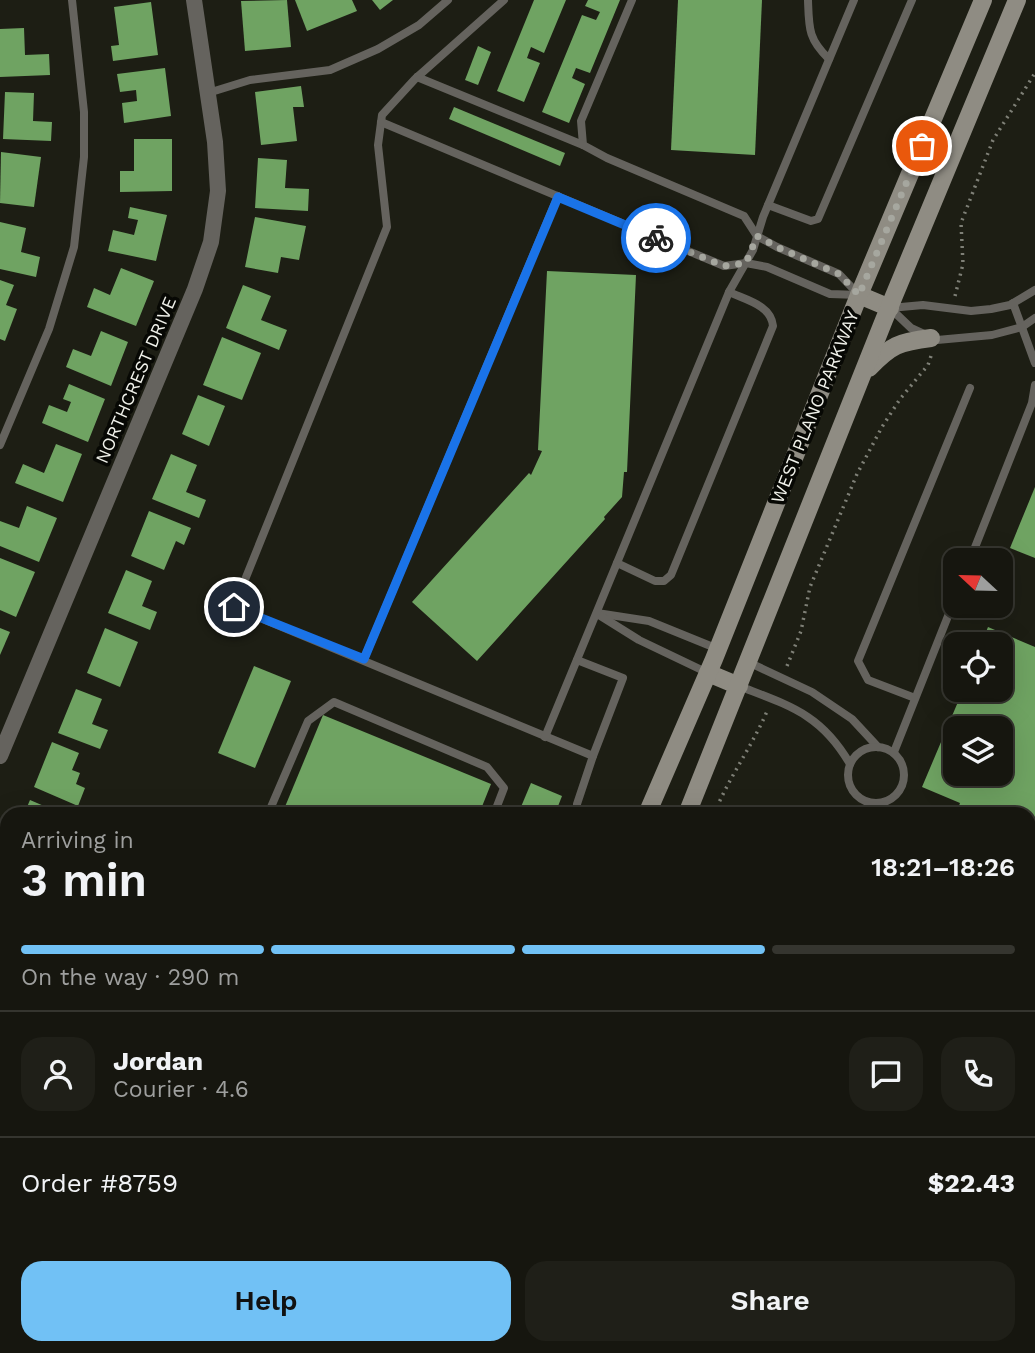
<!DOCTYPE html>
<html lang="en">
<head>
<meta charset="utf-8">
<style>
  :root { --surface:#16160f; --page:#1f1f18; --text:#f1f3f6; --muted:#9e9f9e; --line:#35352f; --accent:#71c1f5 }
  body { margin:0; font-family:"Work Sans",sans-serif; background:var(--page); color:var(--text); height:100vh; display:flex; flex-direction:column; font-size:26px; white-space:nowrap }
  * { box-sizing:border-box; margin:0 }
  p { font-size:23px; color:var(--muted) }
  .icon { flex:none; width:38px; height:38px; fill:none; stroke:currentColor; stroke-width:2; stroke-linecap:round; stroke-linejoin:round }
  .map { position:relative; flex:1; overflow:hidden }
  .details { position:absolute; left:0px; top:807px; width:1036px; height:548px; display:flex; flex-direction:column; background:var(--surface); border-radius:21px 21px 0 0; box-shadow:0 7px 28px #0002,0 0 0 2px var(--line) }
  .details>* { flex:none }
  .needle { width:46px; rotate:292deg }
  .tools { position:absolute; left:943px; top:548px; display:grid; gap:14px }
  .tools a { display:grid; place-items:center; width:70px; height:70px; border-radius:14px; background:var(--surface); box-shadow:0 7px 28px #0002,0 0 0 2px var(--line); font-size:35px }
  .pin { position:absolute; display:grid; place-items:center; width:60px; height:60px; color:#fff; margin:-30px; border:4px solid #fff; border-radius:50%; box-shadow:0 2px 7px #0007 }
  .courier { position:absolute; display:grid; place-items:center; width:70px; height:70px; margin:-35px; border:5px solid #1a73e8; border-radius:50%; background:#fff; color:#222; box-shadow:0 2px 9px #0007 }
  .headline em { font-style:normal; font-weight:600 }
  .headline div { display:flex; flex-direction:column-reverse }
  .headline { display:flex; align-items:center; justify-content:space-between; height:119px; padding:0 21px }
  h1 { font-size:46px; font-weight:600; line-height:52px }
  .bar { display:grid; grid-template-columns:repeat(4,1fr); gap:10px 7px; align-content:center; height:84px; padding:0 21px }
  .bar i { height:9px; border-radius:5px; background:var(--line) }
  .bar .on { background:var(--accent) }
  .bar p { grid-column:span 4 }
  .line { display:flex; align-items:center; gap:18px; padding:0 21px; border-top:2px solid var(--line) }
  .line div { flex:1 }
  .round { display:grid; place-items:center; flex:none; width:74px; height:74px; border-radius:21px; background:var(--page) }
  .action { display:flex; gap:14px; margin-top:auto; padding:14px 21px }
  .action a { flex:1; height:80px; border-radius:21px; background:var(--accent); color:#111; font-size:28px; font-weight:600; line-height:80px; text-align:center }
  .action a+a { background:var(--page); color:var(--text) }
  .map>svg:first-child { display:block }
</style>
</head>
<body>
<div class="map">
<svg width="1035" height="1353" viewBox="0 0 1035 1353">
  <rect width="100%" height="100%" fill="#1d1e14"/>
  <g fill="#6fa362" fill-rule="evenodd">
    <path d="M287 0 291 47 245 51 241 1Z"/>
    <path d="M295 0H352L357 11 307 31Z"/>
    <path d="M372 0H393L380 10Z"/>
    <path d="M534 0H566L544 53 531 47 527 58 540 63 524 102 497 91Z"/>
    <path d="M588 0H620L590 73 576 68 572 78 585 84 569 123 542 112 582 15 596 20 600 12 585 6Z"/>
    <path d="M678 0H762L755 155 671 150Z"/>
    <path d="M151 2 158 55 113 61 111 46 119 45 114 7Z"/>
    <path d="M24 28 25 55 49 54 50 75 0 77V29Z"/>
    <path d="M478 46 491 52 478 85 465 80Z"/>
    <path d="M165 68 171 116 124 123 122 103 137 101 136 90 120 92 117 74Z"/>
    <path d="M301 86 304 107H293L297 141 261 145 255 92Z"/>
    <path d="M5 92 34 93 33 121 52 122 51 141 3 139Z"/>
    <path d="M454 107 565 153 560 166 449 119Z"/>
    <path d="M134 139H172V191L120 192V171H134Z"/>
    <path d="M1 152 41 157 34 207 0 203Z"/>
    <path d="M258 158 287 160 285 188 309 189 308 211 255 208Z"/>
    <path d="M130 207 167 215 156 261 108 251 113 230 134 235 138 220 128 218Z"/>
    <path d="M255 217 306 226 299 260 281 257 278 273 245 267Z"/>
    <path d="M0 222 26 228 21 252 40 257 36 277 0 269Z"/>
    <path d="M121 268 154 281 136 326 87 307 94 288 110 295Z"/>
    <path d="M547 271 636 275 627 472H624L622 497 604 517 605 519 477 661 412 602 529 473 531 475 542 451 538 450Z"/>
    <path d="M0 280 14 285 6 305 17 309 5 341 0 339Z"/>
    <path d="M243 285 271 296 261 320 287 330 279 350 226 328Z"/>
    <path d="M101 331 128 342 111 386 66 367 73 349 91 356Z"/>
    <path d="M222 337 261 353 242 400 203 385Z"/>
    <path d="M69 384 105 399 88 442 42 423 49 405 67 412 71 402 63 399Z"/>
    <path d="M198 395 225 406 209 446 182 434Z"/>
    <path d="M56 444 82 454 63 502 15 483 23 464 44 473Z"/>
    <path d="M171 454 197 465 186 492 206 500 199 518 152 499Z"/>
    <path d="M1035 487V558L1010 548Z"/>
    <path d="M27 506 57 518 39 562 0 546V521L19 528Z"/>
    <path d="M149 511 191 528 184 545 176 541 164 570 131 556Z"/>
    <path d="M0 558 35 572 16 617 0 610Z"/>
    <path d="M126 570 152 581 142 606 157 612 150 630 108 613Z"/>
    <path d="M988 627 1035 647V948L1029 945V814H956L960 803 922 787 963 690H1001V644H981ZM956 728H1001V774H956Z"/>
    <path d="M0 628 10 632 0 655Z"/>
    <path d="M105 628 138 642 120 687 87 673Z"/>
    <path d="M254 666 291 681 255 768 218 753Z"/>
    <path d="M76 689 102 699 92 724 108 730 100 749 58 733Z"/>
    <path d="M323 715 491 784 479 814H282Z"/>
    <path d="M52 742 79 753 72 770 80 773 76 784 85 788 78 806 34 787Z"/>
    <path d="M531 783 562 796 555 814H518Z"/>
    <path d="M30 800 58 812V814H24Z"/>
    <path d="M3 860 7 861V911L0 908V868Z"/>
    <path d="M1035 1103V1143L1029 1140V1118Z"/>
    <path d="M1035 1200V1272L1029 1286V1215Z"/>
  </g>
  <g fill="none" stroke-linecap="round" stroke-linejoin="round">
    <g stroke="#7f8077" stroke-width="3.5" stroke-dasharray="2 5" stroke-linecap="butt">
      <path d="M955 296 963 264 961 223 993 140 1035 73"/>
      <path d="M787 666 801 631 810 587 857 474 882 427 900 399 928 365 931 356"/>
      <path d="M714 814C729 777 753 745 768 709"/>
      <path d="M399 1353 403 1348"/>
    </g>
    <g stroke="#65635e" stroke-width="8">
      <path d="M504 0 415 79 382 115 378 145 387 227 234 607 593 756 577 804V814"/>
      <path d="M632 0 581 121 583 145 607 158 744 216 757 236 777 247 839 274 859 295"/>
      <path d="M808 0C809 28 808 39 829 59"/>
      <path d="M417 77 583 145"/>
      <path d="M208 93 250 80 330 70 378 49 419 25 448 0"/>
      <path d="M381 122 724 266 746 263 767 267 830 294 859 295"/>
      <path d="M768 205 811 221 818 219 912 0"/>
      <path d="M1013 303 1035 363"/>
      <path d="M890 308 911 328 937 340 992 335 1022 327 1035 318"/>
      <path d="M890 308 923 305 971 311 991 309 1010 305 1035 290"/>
      <path d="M0 445 49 329 74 247 84 157V112L72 0"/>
      <path d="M970 560 1032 403 1035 385"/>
      <path d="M617 563 655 581H664L671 575 773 326C771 305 746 300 729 292"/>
      <path d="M597 613 649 621 718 649"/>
      <path d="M599 615 639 640 708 673"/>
      <path d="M364 659 558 196"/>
      <path d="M577 660 623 678 593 756"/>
      <path d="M748 662 812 692 852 719 878 747"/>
      <path d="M739 686C790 706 821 714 850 764"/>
      <path d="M915 698 868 680 858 661 970 388"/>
      <path d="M545 737 729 292 753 250 763 217 854 0"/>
      <circle cx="876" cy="775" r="28"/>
      <path d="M894 752 956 596"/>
      <path d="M268 814 308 721 334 702 487 767 504 788 494 814"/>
      <path d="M0 1085 7 1068"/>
      <path d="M0 1265 7 1268"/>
      <path d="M0 1326 7 1309"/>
      <path d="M1029 1330 1035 1333"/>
      <path d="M187 1348 201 1353"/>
      <path d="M53 1353 55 1348"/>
      <path d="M156 1353 158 1348"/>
      <path d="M525 1353 527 1348"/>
      <path d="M628 1353 630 1348"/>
    </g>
    <g stroke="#65635e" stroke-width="16">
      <path d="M0 756 195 289 211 242 218 191 215 142 194 0"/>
      <path d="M0 934 7 937"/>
    </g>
    <g stroke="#8f8c83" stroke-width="18">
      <path d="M859 295 890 308"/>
      <path d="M869 368C891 345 899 342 931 338"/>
      <path d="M708 673 739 686"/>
      <path d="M647 814 714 659 859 295 983 0"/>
      <path d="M687 814 884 320 1017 0"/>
      <path d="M301 1353 307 1348"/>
      <path d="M351 1353 356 1348"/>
    </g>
  </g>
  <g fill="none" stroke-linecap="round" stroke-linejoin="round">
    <path stroke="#a6a79f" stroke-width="7" stroke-dasharray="0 12.6" d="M656 238 724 266 746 263 757 236 777 247 839 274 859 295 922 146"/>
    <path stroke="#1a73e8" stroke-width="9" d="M234 607 364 659 558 197 656 238"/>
  </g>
  <g text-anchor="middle" stroke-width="7" stroke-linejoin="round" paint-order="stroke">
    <g font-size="18" fill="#f0f1ea" stroke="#070804">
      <text transform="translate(136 380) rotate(-67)" y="6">NORTHCREST DRIVE</text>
      <text transform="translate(815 407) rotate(-68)" y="6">WEST PLANO PARKWAY</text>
    </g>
  </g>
</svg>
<div class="tools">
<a><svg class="needle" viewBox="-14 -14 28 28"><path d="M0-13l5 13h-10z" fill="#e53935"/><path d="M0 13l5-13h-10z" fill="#9e9f9e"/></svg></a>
<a><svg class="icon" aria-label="locate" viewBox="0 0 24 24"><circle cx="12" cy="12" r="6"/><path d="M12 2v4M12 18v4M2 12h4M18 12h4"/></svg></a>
<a><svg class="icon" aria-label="layers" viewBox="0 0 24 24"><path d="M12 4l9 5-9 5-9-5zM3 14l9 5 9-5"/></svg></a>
</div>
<div class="pin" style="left:922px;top:146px;background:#ea580c"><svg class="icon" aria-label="bag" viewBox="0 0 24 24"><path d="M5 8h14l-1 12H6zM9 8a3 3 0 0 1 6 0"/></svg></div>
<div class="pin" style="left:234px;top:607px;background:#1f2937"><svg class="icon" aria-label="home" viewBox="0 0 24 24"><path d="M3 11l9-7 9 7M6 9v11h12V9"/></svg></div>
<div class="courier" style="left:656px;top:238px"><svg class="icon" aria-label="bike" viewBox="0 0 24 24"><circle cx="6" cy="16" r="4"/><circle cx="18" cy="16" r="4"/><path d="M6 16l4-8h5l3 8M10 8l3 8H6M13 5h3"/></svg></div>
<section class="details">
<div class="headline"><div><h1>3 min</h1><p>Arriving in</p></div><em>18:21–18:26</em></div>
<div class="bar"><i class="on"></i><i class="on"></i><i class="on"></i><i></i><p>On the way · 290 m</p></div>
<div class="line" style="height:126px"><a class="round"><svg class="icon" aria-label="person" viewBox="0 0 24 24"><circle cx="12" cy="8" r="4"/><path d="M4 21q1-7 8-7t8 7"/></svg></a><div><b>Jordan</b><p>Courier · 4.6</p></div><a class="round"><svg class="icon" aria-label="chat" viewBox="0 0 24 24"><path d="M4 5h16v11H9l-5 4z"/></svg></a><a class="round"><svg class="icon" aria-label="phone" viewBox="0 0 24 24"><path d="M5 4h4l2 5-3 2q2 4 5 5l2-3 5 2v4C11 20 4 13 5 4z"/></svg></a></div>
<div class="line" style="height:91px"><div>Order #8759</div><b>$22.43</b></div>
<div class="action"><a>Help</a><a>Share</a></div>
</section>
</div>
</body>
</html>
